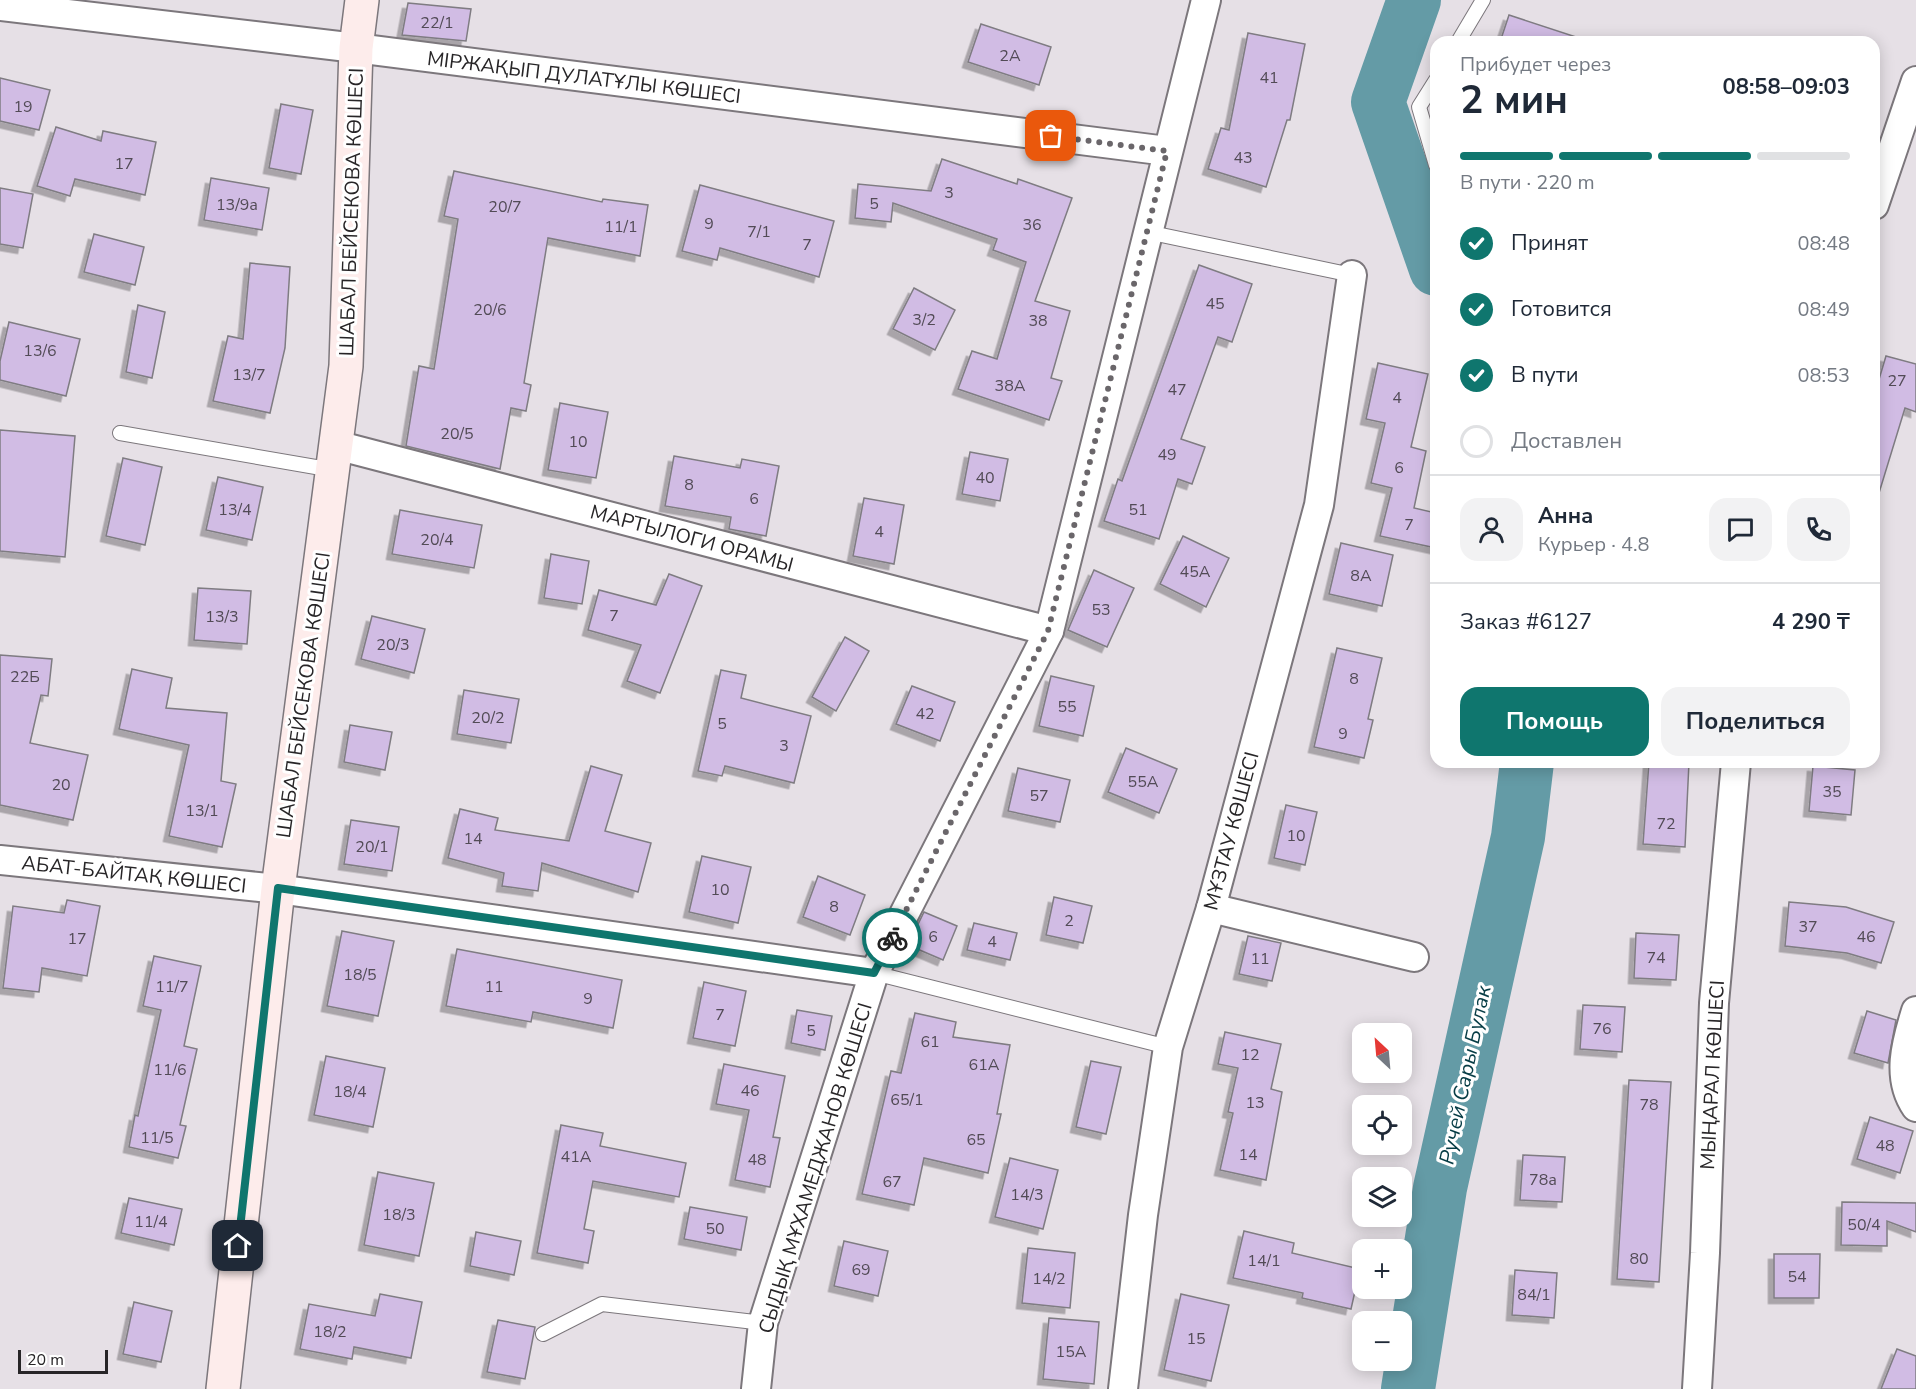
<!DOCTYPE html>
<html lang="ru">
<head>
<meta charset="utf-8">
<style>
  :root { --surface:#fff; --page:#f2f2f3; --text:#1f2937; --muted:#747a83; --line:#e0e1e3; --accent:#0f766e }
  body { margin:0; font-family:"Nunito Sans",sans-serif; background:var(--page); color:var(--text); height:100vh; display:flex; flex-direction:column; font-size:22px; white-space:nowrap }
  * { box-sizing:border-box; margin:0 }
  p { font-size:20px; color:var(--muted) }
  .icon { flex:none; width:33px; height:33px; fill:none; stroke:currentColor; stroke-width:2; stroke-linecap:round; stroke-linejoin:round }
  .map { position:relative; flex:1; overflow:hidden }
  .panel { position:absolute; left:1430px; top:36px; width:450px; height:732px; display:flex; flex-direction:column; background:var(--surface); border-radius:18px; box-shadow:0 3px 15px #0003 }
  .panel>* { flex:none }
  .needle { width:39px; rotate:334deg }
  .buttons { position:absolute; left:1352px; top:1023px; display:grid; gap:12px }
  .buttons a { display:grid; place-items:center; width:60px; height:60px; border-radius:12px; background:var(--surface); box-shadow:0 3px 15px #0003; font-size:30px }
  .scale { position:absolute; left:18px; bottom:15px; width:90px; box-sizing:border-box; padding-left:6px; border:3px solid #272527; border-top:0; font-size:16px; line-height:21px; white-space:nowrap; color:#272527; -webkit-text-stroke:4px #fff; paint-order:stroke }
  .pin { position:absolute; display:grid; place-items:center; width:51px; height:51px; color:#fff; margin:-26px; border-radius:12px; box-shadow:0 3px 9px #0006 }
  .courier { position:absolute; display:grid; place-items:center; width:60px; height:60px; margin:-30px; border:4px solid #0f766e; border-radius:50%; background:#fff; color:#222; box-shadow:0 2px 8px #0007 }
  .head em { font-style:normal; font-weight:700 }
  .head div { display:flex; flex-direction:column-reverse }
  .head { display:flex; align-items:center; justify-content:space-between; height:102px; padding:0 30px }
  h1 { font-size:39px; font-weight:700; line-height:45px }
  .bar { display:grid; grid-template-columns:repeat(4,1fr); gap:9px 6px; align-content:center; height:72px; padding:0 30px }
  .bar i { height:8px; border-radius:4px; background:var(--line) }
  .bar .active { background:var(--accent) }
  .bar p { grid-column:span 4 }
  .line { display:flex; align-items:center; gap:15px; padding:0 30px; border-top:2px solid var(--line) }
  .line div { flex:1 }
  .round { display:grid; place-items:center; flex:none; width:63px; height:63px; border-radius:18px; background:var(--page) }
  ol { padding:0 30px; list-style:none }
  li { display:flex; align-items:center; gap:18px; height:66px }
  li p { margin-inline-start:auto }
  li .icon { padding:6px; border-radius:50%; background:var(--accent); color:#fff; stroke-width:4 }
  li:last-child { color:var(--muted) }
  li i { width:33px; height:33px; border:3px solid var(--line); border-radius:50% }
  .cta { display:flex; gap:12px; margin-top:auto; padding:12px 30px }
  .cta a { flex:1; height:69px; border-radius:18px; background:var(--accent); color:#fff; font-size:24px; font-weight:700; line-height:69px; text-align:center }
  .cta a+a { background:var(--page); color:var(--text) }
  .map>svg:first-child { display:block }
</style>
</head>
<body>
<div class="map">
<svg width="1916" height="1389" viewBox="0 0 1916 1389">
  <defs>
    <filter id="shadow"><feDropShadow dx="-5.5" dy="5.5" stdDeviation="0" flood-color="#0004"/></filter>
  </defs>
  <rect width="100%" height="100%" fill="#e6e0e6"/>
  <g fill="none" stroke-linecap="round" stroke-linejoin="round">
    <g stroke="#649ba6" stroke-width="54">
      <path d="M1414 0 1378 102 1436 269"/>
      <path d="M1408 1389 1440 1188 1518 837 1527 762"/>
    </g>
  </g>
  <g fill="#d1bce4" stroke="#7f7c82" stroke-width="1.5" filter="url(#shadow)">
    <path d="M408 3 471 9 466 41 402 35Z"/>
    <path d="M1509 15 1576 37 1575 42H1500Z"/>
    <path d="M981 24 1051 47 1039 85 968 62Z"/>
    <path d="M1248 33 1305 44 1290 120H1287L1266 187 1208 169 1221 128 1229 130Z"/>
    <path d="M0 78 50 90 39 130 0 121Z"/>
    <path d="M281 104 313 110 301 174 269 168Z"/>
    <path d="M56 127 101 141 103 131 156 142 145 195 75 179 70 196 37 186Z"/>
    <path d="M942 159 1017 184 1018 179 1072 198 1035 301 1070 311 1051 378 1062 381 1049 420 958 389 972 351 997 359 1026 262 993 250 997 239 893 203 891 222 855 218 858 184 931 191Z"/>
    <path d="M454 171 602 202 603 199 648 205 640 256 548 238 524 383 531 385 526 411 511 408 500 469 406 446 419 366 434 369 458 219 444 216Z"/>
    <path d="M211 178 269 188 262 230 204 220Z"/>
    <path d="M700 185 834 221 819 277 720 248 717 260 682 251Z"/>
    <path d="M0 188 33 194 23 248 0 244Z"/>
    <path d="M94 234 144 247 135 285 84 272Z"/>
    <path d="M250 263 290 267 285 348 270 413 213 401 228 336 243 339Z"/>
    <path d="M1199 265 1252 284 1232 342 1218 337 1181 439 1205 447 1192 484 1178 479 1159 539 1104 521 1118 479 1122 481Z"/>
    <path d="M914 288 955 310 935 350 893 329Z"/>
    <path d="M138 305 165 312 152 378 126 372Z"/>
    <path d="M9 322 80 339 66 396 0 380V361Z"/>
    <path d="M1886 356 1916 364V412L1905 408 1879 493H1874V396Z"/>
    <path d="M1378 363 1428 374 1411 447 1426 451 1414 508 1436 513V548L1380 536 1392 488 1371 483 1385 423 1366 419Z"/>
    <path d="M560 403 608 412 596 478 548 470Z"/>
    <path d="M0 430 75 436 65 557 0 551Z"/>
    <path d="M970 452 1008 459 1000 501 962 494Z"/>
    <path d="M674 456 740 468 742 459 779 466 766 536 729 529 731 517 665 506Z"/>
    <path d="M123 458 162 467 145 545 106 536Z"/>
    <path d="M218 477 263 487 252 540 206 530Z"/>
    <path d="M864 498 904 505 894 564 853 556Z"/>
    <path d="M400 510 482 525 474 568 392 554Z"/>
    <path d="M1183 536 1229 558 1206 607 1160 584Z"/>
    <path d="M1341 543 1393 555 1382 606 1329 594Z"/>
    <path d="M551 554 589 561 582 604 544 598Z"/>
    <path d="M1094 570 1134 588 1107 647 1068 630Z"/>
    <path d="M669 574 702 586 660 693 627 681 641 645 588 630 599 590 656 605Z"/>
    <path d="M198 588 251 591 247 644 194 640Z"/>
    <path d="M372 616 425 629 414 673 361 659Z"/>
    <path d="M845 637 869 651 836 711 812 697Z"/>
    <path d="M1337 648 1382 658 1368 719 1373 720 1364 758 1314 747Z"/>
    <path d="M0 655 52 659 48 696 41 695 30 743 88 755 73 820 0 805Z"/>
    <path d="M132 669 172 678 166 708 227 713 221 781 236 784 222 847 169 836 189 745 119 729Z"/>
    <path d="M721 670 746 675 741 698 811 716 794 783 725 766 722 776 698 771Z"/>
    <path d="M1051 676 1094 686 1083 736 1039 726Z"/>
    <path d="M912 686 955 702 940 741 896 724Z"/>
    <path d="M464 690 519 699 511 743 457 734Z"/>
    <path d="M350 725 392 732 385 770 344 762Z"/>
    <path d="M1126 748 1177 769 1159 813 1108 792Z"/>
    <path d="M1649 762H1689L1685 847 1643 844Z"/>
    <path d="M591 766 622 775 605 831 651 843 638 892 542 863 538 891 502 886 504 873 448 858 460 809 498 818 495 830 569 841Z"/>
    <path d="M1813 766 1855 770 1851 815 1809 811Z"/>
    <path d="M1018 768 1070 780 1060 822 1008 811Z"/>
    <path d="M1286 805 1317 812 1305 865 1274 858Z"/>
    <path d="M351 820 399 827 392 871 344 864Z"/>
    <path d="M702 856 751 867 738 923 689 912Z"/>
    <path d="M818 876 865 895 850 935 803 917Z"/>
    <path d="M1054 897 1092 906 1083 943 1046 935Z"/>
    <path d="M67 900 100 906 87 976 42 968 39 992 3 988 13 906 64 913Z"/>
    <path d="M1789 902 1846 907 1894 922 1881 963 1847 953 1785 946Z"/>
    <path d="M924 912 957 926 943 960 908 945Z"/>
    <path d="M974 923 1017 933 1010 960 967 950Z"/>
    <path d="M342 931 394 941 378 1016 327 1006Z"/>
    <path d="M1636 933 1679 935 1676 980 1634 978Z"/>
    <path d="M1248 936 1281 943 1272 981 1239 974Z"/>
    <path d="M457 949 622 980 613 1028 533 1012 531 1022 446 1006Z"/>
    <path d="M154 956 201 966 184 1046 197 1049 180 1125 186 1126 178 1158 129 1147 135 1115 138 1116 161 1010 143 1006Z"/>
    <path d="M704 982 746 991 735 1046 693 1038Z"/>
    <path d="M1583 1005 1625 1007 1622 1052 1580 1049Z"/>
    <path d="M797 1010 832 1016 825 1050 791 1043Z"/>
    <path d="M1867 1011 1896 1020 1888 1063 1854 1053Z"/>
    <path d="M915 1013 956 1022 953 1037 1010 1045 997 1114H1001L988 1173 924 1158 914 1205 862 1194 891 1071 901 1073Z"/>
    <path d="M1225 1032 1281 1044 1271 1089 1282 1092 1266 1180 1220 1170 1233 1113 1228 1112 1238 1068 1218 1064Z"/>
    <path d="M326 1056 385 1068 373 1127 314 1115Z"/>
    <path d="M1091 1061 1121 1067 1106 1134 1076 1127Z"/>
    <path d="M724 1064 785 1076 773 1137 780 1138 770 1187 735 1180 749 1110 716 1104Z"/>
    <path d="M1629 1080 1671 1082 1659 1282 1617 1279Z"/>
    <path d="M1870 1117 1913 1131 1900 1173 1857 1159Z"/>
    <path d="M561 1125 603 1133 600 1146 686 1163 679 1197 593 1181 584 1229 594 1231 588 1263 537 1253Z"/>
    <path d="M1523 1155 1565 1157 1562 1202 1520 1200Z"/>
    <path d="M1010 1158 1058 1170 1043 1229 995 1217Z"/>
    <path d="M378 1172 434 1183 419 1256 364 1245Z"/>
    <path d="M129 1198 182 1209 174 1245 121 1233Z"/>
    <path d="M1842 1202 1916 1203V1232L1887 1221V1246L1841 1245Z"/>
    <path d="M690 1207 747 1217 741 1250 684 1239Z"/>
    <path d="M1244 1231 1294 1243 1292 1253 1360 1269 1351 1309 1302 1298 1303 1293 1233 1278Z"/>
    <path d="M476 1232 521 1241 514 1275 470 1266Z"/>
    <path d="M844 1241 888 1251 878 1296 834 1286Z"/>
    <path d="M1028 1248 1075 1253 1070 1308 1022 1303Z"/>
    <path d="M1774 1254H1820L1819 1298H1774Z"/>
    <path d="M1515 1270 1557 1273 1554 1318 1512 1315Z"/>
    <path d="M380 1294 422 1302 411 1358 354 1347 352 1359 300 1349 309 1304 375 1316Z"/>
    <path d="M1181 1294 1229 1305 1211 1381 1164 1370Z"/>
    <path d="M134 1302 172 1311 161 1362 123 1354Z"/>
    <path d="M1049 1318 1099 1322 1094 1384 1043 1379Z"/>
    <path d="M498 1320 535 1327 525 1379 487 1372Z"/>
    <path d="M1897 1349 1916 1356V1389H1881Z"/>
  </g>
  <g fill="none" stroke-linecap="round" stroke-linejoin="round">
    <defs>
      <g id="service">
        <path d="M1458 42 1483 0"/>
        <path d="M1436 80 1419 107 1436 165"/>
        <path d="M1147 232 1352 275"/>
        <path d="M120 433 333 470"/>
        <path d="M874 973 1168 1047"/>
        <path d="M543 1334 602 1304 763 1323"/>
      </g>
      <g id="minor">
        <path d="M0 6 356 48 1167 151"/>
        <path d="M1874 205 1916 81"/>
        <path d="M336 445 1049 631"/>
        <path d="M0 860 278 889 874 973"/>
        <path d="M1211 908 1414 957"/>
        <path d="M1916 1011C1906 1043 1896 1078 1916 1107"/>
        <path d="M756 1389 763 1323 874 973 1049 631 1206 0"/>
        <path d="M1123 1389 1143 1215 1168 1047 1211 908 1319 505 1352 275"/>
        <path d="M1697 1389 1705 1253 1714 1003 1736 762"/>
      </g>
      <path id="secondary" d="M223 1389 278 889 346 366 356 48 362 0"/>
    </defs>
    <use href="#service" stroke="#7c777c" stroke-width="16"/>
    <use href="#minor" stroke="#7c777c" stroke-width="32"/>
    <use href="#secondary" stroke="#7c777c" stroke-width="36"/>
    <use href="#service" stroke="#fff" stroke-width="14"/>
    <use href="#minor" stroke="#fff" stroke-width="28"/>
    <use href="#secondary" stroke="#fdeceb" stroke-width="33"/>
  </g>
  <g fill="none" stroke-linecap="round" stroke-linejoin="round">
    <path stroke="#6a666a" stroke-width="6" stroke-dasharray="0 10.8" d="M892 938 1048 631 1167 151 1051 136"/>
    <path stroke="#0f766e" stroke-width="8" d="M238 1246 278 888 874 973 892 938"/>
  </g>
  <g text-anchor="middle" stroke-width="6" stroke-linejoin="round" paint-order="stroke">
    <g font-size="16" fill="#524b56">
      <text x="437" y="28">22/1</text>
      <text x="1010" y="61">2А</text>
      <text x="1269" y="83">41</text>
      <text x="23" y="112">19</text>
      <text x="1243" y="163">43</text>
      <text x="124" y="169">17</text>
      <text x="949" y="198">3</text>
      <text x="874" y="209">5</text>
      <text x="237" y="210">13/9а</text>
      <text x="505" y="212">20/7</text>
      <text x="709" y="229">9</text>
      <text x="1032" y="230">36</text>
      <text x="621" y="232">11/1</text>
      <text x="759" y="237">7/1</text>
      <text x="807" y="250">7</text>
      <text x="1215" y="309">45</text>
      <text x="490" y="315">20/6</text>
      <text x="924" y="325">3/2</text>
      <text x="1038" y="326">38</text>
      <text x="40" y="356">13/6</text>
      <text x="249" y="380">13/7</text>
      <text x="1897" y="386">27</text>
      <text x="1010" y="391">38А</text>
      <text x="1177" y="395">47</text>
      <text x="1397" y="403">4</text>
      <text x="457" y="439">20/5</text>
      <text x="578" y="447">10</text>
      <text x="1167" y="460">49</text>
      <text x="1399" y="473">6</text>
      <text x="985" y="483">40</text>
      <text x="689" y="490">8</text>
      <text x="754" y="504">6</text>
      <text x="235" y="515">13/4</text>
      <text x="1138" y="515">51</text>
      <text x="1409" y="530">7</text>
      <text x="879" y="537">4</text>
      <text x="437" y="545">20/4</text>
      <text x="1195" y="577">45А</text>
      <text x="1361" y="581">8А</text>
      <text x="1101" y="615">53</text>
      <text x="614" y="621">7</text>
      <text x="222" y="622">13/3</text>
      <text x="393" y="650">20/3</text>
      <text x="25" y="682">22Б</text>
      <text x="1354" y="684">8</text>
      <text x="1067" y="712">55</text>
      <text x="925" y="719">42</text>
      <text x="488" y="723">20/2</text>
      <text x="722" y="729">5</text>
      <text x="1343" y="739">9</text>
      <text x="784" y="751">3</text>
      <text x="1143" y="787">55А</text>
      <text x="61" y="790">20</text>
      <text x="1832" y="797">35</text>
      <text x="1039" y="801">57</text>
      <text x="202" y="816">13/1</text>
      <text x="1666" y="829">72</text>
      <text x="1296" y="841">10</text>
      <text x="473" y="844">14</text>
      <text x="372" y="852">20/1</text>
      <text x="720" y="895">10</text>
      <text x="834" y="912">8</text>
      <text x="1069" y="926">2</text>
      <text x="1808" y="932">37</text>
      <text x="933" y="942">6</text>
      <text x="1866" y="942">46</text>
      <text x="77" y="944">17</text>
      <text x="992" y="947">4</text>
      <text x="1656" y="963">74</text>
      <text x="1260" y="964">11</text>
      <text x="360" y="980">18/5</text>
      <text x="172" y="992">11/7</text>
      <text x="494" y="992">11</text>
      <text x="588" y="1004">9</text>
      <text x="720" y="1020">7</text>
      <text x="1602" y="1034">76</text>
      <text x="811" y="1036">5</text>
      <text x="930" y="1047">61</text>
      <text x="1250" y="1060">12</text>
      <text x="984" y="1070">61А</text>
      <text x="170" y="1075">11/6</text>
      <text x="750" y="1096">46</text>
      <text x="350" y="1097">18/4</text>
      <text x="907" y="1105">65/1</text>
      <text x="1255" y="1108">13</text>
      <text x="1649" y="1110">78</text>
      <text x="157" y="1143">11/5</text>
      <text x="976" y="1145">65</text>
      <text x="1885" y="1151">48</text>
      <text x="1248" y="1160">14</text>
      <text x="576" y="1162">41А</text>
      <text x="757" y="1165">48</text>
      <text x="1543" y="1185">78а</text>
      <text x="892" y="1187">67</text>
      <text x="1027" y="1200">14/3</text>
      <text x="399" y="1220">18/3</text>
      <text x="151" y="1227">11/4</text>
      <text x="1864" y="1230">50/4</text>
      <text x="715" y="1234">50</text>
      <text x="1639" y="1264">80</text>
      <text x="1264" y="1266">14/1</text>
      <text x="861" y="1275">69</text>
      <text x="1797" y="1282">54</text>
      <text x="1049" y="1284">14/2</text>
      <text x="1534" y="1300">84/1</text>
      <text x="330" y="1337">18/2</text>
      <text x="1196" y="1344">15</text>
      <text x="1071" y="1357">15А</text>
    </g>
    <g font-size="20" fill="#272527" stroke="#fff">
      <text transform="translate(584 77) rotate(7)" y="7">МІРЖАҚЫП ДУЛАТҰЛЫ КӨШЕСІ</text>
      <text transform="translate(351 212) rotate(-88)" y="7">ШАБАЛ БЕЙСЕКОВА КӨШЕСІ</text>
      <text transform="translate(692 538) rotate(15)" y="7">МАРТЫЛОГИ ОРАМЫ</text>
      <text transform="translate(303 695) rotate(-82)" y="7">ШАБАЛ БЕЙСЕКОВА КӨШЕСІ</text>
      <text transform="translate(1231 831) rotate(-75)" y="7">МҰЗТАУ КӨШЕСІ</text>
      <text transform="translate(134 874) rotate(6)" y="7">АБАТ-БАЙТАҚ КӨШЕСІ</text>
      <text transform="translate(1712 1075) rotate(-87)" y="7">МЫҢАРАЛ КӨШЕСІ</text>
      <text transform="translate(815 1168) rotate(-73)" y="7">СЫДЫҚ МҰХАМЕДЖАНОВ КӨШЕСІ</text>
    </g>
    <g font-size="21" font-style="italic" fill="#063c45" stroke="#fff">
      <text transform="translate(1465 1075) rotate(-78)" y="7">Ручей Сары Булак</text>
    </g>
  </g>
</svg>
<div class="buttons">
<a><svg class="needle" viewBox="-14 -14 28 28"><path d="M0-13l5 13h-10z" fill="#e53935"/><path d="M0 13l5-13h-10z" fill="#747a83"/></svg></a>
<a><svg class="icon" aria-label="locate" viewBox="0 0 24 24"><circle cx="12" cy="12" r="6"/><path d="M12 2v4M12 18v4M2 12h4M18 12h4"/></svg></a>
<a><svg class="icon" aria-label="layers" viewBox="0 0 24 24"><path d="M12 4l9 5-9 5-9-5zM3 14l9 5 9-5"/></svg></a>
<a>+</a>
<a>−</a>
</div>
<div class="scale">20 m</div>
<div class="pin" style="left:1051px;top:136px;background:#ea580c"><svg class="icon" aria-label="bag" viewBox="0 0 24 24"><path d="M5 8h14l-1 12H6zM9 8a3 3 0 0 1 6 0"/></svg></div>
<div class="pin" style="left:238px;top:1246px;background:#1f2937"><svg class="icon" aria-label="home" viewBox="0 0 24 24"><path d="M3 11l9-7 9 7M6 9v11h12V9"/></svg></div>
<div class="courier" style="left:892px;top:938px"><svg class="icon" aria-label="bike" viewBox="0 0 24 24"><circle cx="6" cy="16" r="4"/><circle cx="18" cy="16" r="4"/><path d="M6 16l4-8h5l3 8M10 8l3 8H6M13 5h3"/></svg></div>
<section class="panel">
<div class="head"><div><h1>2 мин</h1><p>Прибудет через</p></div><em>08:58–09:03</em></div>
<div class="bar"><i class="active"></i><i class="active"></i><i class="active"></i><i></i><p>В пути · 220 m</p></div>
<ol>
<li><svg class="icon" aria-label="check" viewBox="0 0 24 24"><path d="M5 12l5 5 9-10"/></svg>Принят<p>08:48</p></li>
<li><svg class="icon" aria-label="check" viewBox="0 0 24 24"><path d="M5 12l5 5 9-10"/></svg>Готовится<p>08:49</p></li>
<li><svg class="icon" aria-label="check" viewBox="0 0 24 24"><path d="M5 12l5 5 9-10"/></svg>В пути<p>08:53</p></li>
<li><i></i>Доставлен</li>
</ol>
<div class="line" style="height:108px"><a class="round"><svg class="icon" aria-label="person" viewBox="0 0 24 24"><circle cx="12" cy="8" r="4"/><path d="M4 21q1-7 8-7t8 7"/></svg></a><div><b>Анна</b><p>Курьер · 4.8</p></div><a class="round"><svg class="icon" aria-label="chat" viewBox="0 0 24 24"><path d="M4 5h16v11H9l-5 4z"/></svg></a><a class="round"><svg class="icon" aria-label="phone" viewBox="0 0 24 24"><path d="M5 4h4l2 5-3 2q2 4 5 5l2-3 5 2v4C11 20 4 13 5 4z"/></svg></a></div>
<div class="line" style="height:78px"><div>Заказ #6127</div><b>4 290 ₸</b></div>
<div class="cta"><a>Помощь</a><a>Поделиться</a></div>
</section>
</div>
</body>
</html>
